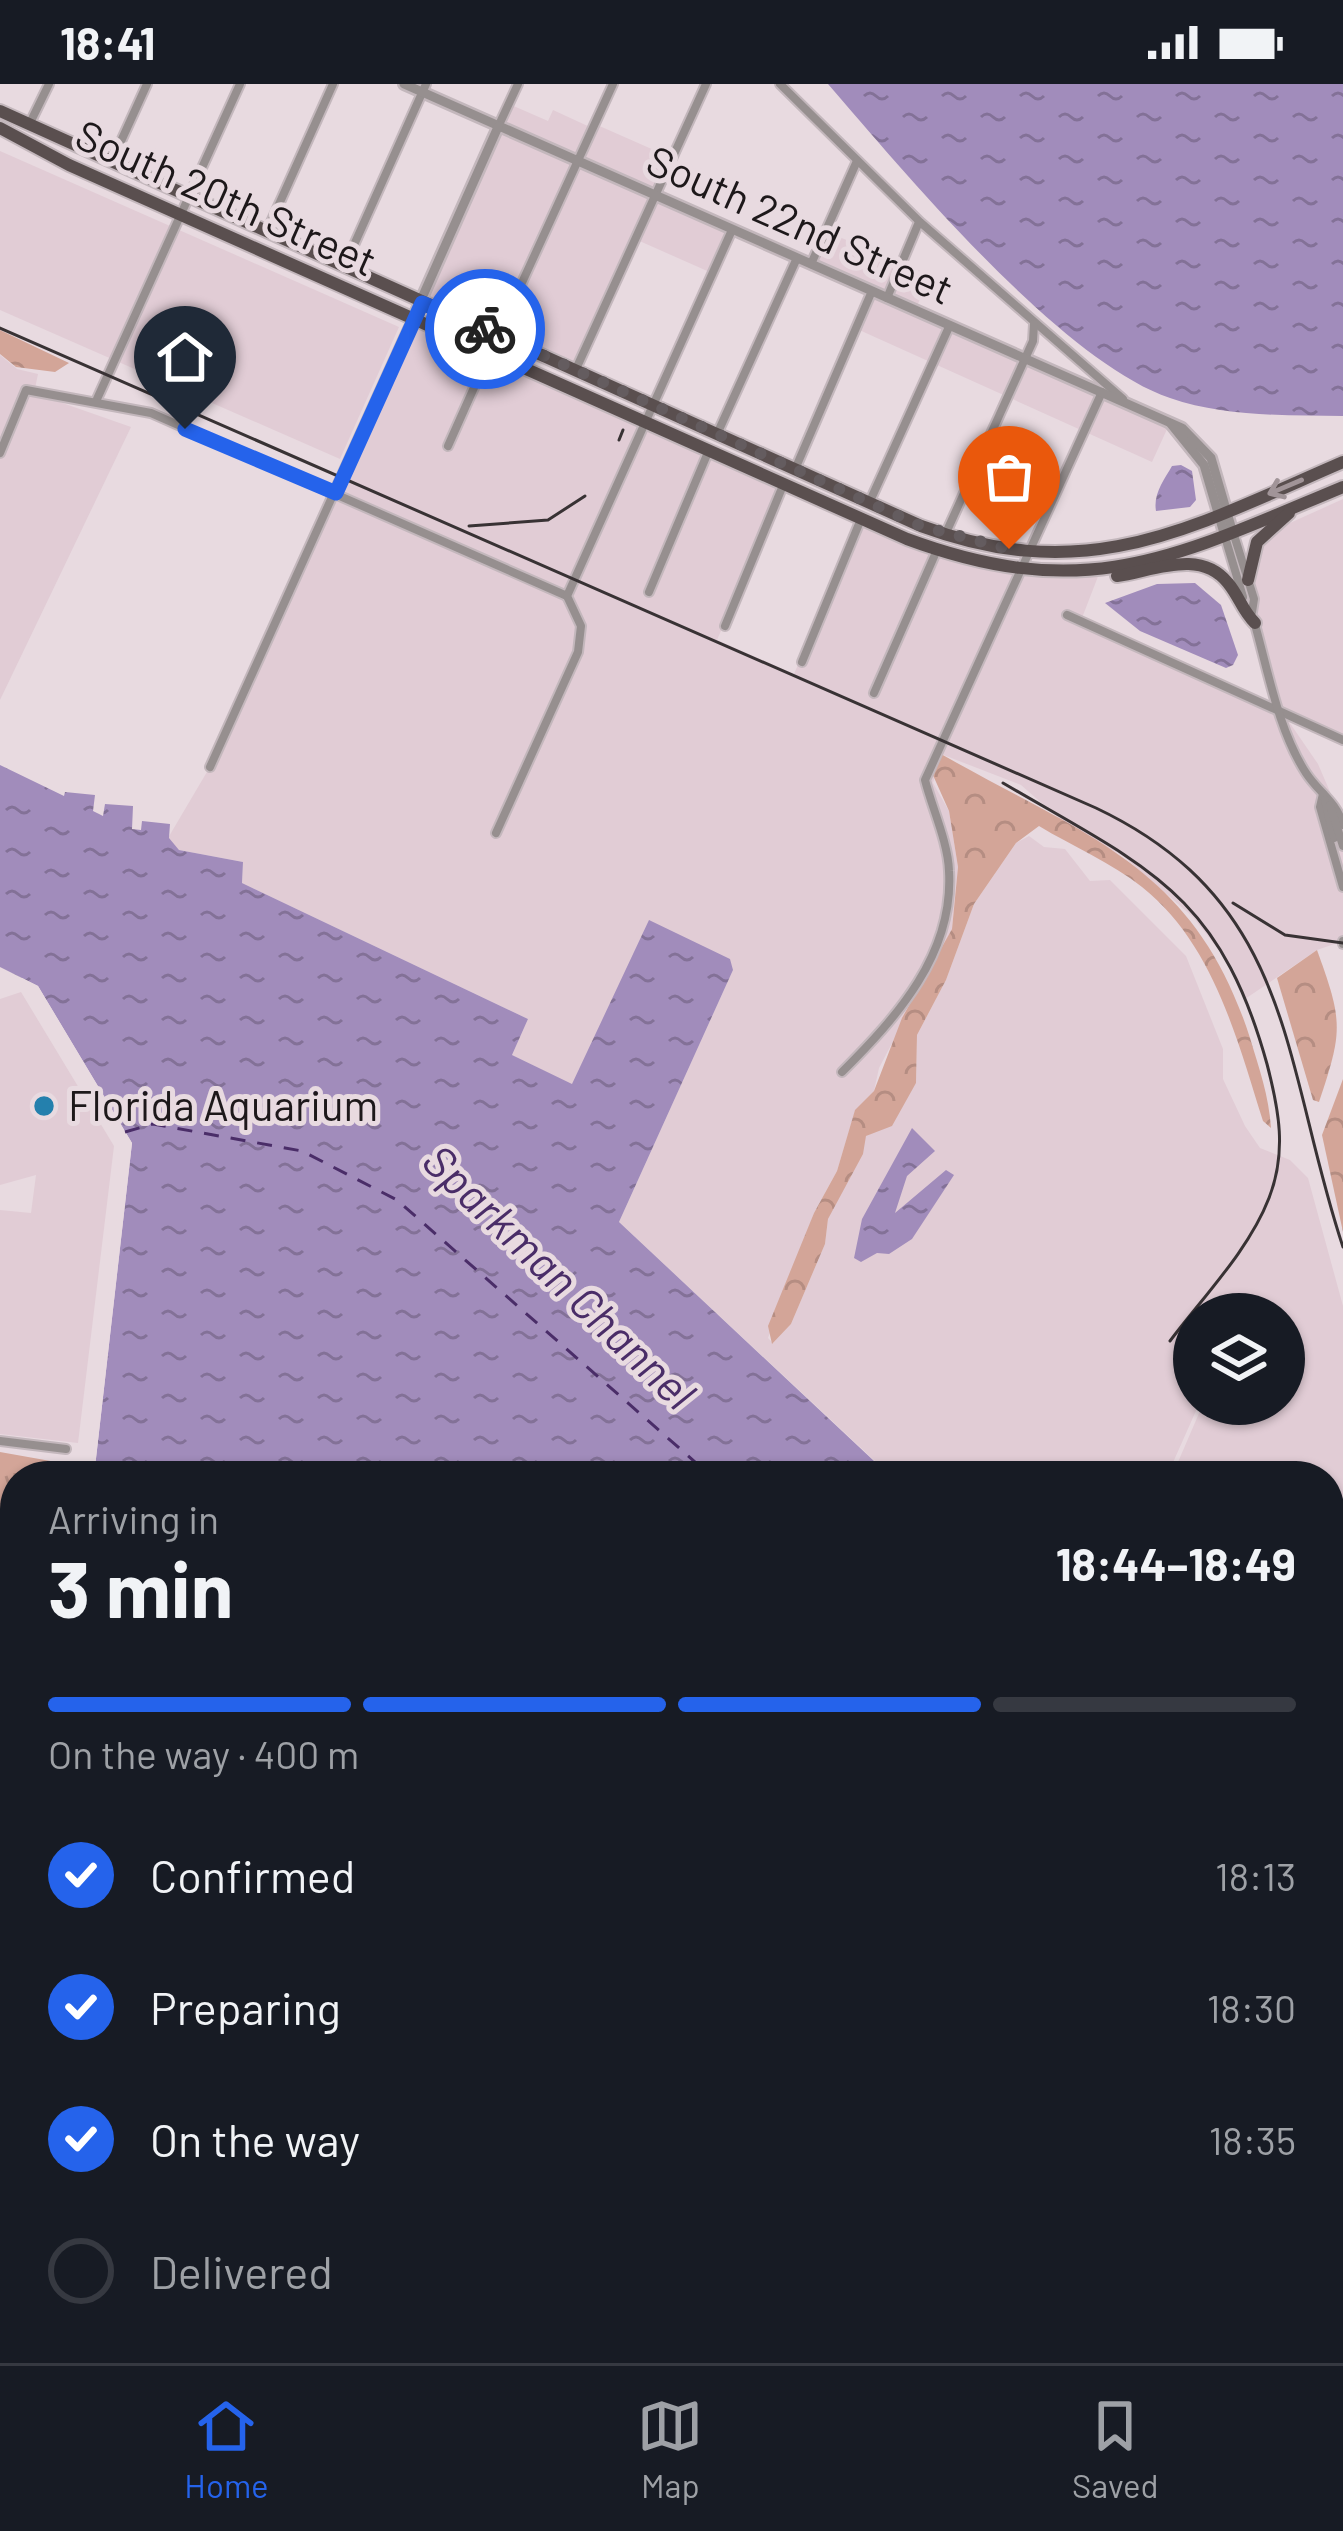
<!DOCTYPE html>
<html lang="en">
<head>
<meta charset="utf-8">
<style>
  :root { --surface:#171b24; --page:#242831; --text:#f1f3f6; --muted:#9ea1a6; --line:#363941; --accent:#2563eb }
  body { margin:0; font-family:Barlow,sans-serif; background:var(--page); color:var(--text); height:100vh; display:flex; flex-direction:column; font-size:45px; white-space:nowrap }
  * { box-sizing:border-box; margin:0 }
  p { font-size:39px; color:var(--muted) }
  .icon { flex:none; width:66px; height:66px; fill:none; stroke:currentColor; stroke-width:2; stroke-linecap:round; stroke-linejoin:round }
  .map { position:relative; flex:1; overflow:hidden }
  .sheet { position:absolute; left:0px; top:1377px; width:1344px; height:903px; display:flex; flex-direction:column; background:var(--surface); border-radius:48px 48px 0 0; box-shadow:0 3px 9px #0004 }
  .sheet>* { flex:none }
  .controls { position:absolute; left:1173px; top:1209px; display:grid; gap:24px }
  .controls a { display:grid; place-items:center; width:132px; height:132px; border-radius:50%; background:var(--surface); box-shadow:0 3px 9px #0004; font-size:60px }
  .pin { position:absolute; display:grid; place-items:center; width:102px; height:102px; color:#fff; margin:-123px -51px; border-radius:50% 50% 50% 0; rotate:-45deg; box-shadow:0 0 12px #0007 }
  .pin .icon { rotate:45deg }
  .courier { position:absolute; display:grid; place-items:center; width:120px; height:120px; margin:-60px; border:9px solid #2563eb; border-radius:50%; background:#fff; color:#222; box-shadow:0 3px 15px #0007 }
  .headline em { font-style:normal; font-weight:700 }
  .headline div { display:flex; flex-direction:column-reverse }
  .headline { display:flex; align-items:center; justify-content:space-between; height:204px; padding:0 48px }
  h1 { font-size:78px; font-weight:700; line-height:90px }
  .bar { display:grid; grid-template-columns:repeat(4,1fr); gap:18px 12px; align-content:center; height:144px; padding:0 48px }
  .bar i { height:15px; border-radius:9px; background:var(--line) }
  .bar .active { background:var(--accent) }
  .bar p { grid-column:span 4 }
  ol { padding:0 48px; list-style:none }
  li { display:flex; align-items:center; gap:36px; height:132px }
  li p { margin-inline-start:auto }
  li .icon { padding:12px; border-radius:50%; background:var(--accent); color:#fff; stroke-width:4 }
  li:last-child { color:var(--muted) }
  li i { width:66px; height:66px; border:6px solid var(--line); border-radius:50% }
  .status { display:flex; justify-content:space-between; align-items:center; height:84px; padding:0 60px; background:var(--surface); direction:ltr }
  .status svg { height:33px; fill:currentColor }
  .tab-bar { display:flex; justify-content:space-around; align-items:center; height:168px; border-top:3px solid var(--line); background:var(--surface); font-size:33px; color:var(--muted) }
  .tab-bar a { display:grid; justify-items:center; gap:6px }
  .tab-bar .active { color:var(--accent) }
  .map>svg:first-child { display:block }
</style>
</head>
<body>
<div class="status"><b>18:41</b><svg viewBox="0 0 49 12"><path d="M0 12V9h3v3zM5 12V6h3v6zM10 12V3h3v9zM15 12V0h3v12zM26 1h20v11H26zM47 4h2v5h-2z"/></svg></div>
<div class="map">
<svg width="1343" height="2279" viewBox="0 0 1343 2279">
  <defs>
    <pattern id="forest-crowns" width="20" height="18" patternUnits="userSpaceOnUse" patternTransform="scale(3)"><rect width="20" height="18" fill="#d3a598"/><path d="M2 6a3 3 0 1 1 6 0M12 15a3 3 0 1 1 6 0" fill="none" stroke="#b58d82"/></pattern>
    <pattern id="park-tufts" width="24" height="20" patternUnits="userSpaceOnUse" patternTransform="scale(3)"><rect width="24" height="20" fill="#d3a598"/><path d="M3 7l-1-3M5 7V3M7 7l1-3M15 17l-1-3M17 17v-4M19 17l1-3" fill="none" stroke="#b58d82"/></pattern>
    <pattern id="water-ripples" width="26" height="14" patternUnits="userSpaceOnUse" patternTransform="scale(3)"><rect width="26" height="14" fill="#a18cbb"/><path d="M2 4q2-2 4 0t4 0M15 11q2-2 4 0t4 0" fill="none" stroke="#837197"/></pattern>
  </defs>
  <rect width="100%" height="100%" fill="#e8dae0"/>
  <g fill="#e1ccd5">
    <path d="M509 20 548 37 553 26 592 44 595 40 672 74 656 111 734 147 714 190 635 155 575 285 423 219Z"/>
    <path d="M0 67 399 243 340 375 0 226Z"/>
    <path d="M825 147 930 191 915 227 1168 343 1152 378 857 245 871 209 810 182Z"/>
    <path d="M413 236 784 400 717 556 794 590 862 432 948 470 1099 490 1080 539 1283 626 1242 489 1257 454 1343 415V659L1283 629 1318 680 1343 738V857L1317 866 1245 915 1233 884 1193 833 1123 772 1068 742 1021 701 941 670 933 699 949 727 958 783 952 845 879 984 874 1007 855 1027 837 1087 814 1129 768 1254 773 1259 791 1240 825 1160 828 1135 866 1052 884 1043 916 999 917 951 946 896 974 820 1016 759 1029 752 1044 763 1065 765 1090 797 1110 796 1186 872 1223 965V995L1245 1042 1260 1064 1290 1076 1308 1094 1343 1222V1718L1329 1711V1392H1172L1203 1320H1284V1230H1243L1251 1207 1240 1230H1194V1320H1199L1167 1392H891L619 1138 733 886 590 969 572 1001 512 971 528 935 242 799 243 778 179 766 168 754 214 676 272 557Z"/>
    <path d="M0 271 17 285 38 290 34 309 131 343 0 616Z"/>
    <path d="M21 908 114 1062 78 1359 0 1350V1126L31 1129 36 1091 0 1101V915Z"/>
    <path d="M0 1538 15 1554V2081L6 2160H0Z"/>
    <path d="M132 2265H420L406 2278 376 2279H136Z"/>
  </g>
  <g fill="url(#forest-crowns)">
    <path d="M0 246 2 247 69 279 55 288 16 283 0 270Z"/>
    <path d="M941 670C1085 752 1195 781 1250 954 1259 984 1269 1012 1271 1044L1263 1037C1237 955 1213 859 1142 803 1112 779 1072 762 1039 742L1016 759 974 820 946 896 917 951 916 999 892 1042 866 1052 863 1070 828 1135 825 1160 791 1240 772 1260 768 1242 814 1129 837 1087 855 1026 874 1007 902 934 952 845 958 783 949 727 932 689Z"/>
    <path d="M1317 866C1343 938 1343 946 1319 1018L1313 1016 1277 894Z"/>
    <path d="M1343 995V1148L1322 1051Z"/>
  </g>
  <g fill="url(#park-tufts)">
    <path d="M0 1368 73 1381 72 1392H15V1525L0 1506Z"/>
    <path d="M0 1538 15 1554V1972L0 1971Z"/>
  </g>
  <g fill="url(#water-ripples)">
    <path d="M828 0H1343V332C1286 331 1225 333 1170 314 1060 276 906 90 828 0Z"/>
    <path d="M1181 381 1192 387 1196 416 1190 423 1156 427C1153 410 1164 396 1172 382Z"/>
    <path d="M1195 499 1221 521 1238 571 1233 581 1226 584 1140 547 1105 519 1157 500Z"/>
    <path d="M0 681 64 712 65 708 95 711 93 727 103 732 105 720 133 722 132 745 141 746 142 737 170 740 169 754 179 766 243 778 242 799 528 935 512 971 572 1000 649 836 730 875 733 886 619 1138 890 1392H94L132 1059 38 902 0 883Z"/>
    <path d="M912 1044 935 1067 907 1092 895 1129 946 1086 954 1091 912 1155 889 1170 877 1169 861 1178 854 1174 862 1135Z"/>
    <path d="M1329 1727 1343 1734V2034L1329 2029Z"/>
    <path d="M15 2081V2265H132L136 2279H0V2204Z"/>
  </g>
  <path fill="#e8dae0" d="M22 894 38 902 132 1059 94 1392H88L125 1060 33 906 18 899Z"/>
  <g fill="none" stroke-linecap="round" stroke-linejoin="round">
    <g stroke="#4a2d68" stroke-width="3" stroke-dasharray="15 12" stroke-linecap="butt">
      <path d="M125 1048 153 1040 302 1067 397 1116 711 1392"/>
      <path d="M1329 1857 1343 1865"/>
    </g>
    <defs>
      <g id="minor">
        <path d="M780 0 920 138 1123 315"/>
        <path d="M29 41 49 0"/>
        <path d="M498 43 518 0"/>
        <path d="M112 77 147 0"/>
        <path d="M267 147 333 0"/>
        <path d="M811 180 857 77"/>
        <path d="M345 181 426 0"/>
        <path d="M887 214 919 138"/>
        <path d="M498 251 613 0"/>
        <path d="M576 285 706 0"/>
        <path d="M97 315 240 0"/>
        <path d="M718 348 797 174"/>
        <path d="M448 362 489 270"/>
        <path d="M0 369 26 306 151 329 567 512"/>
        <path d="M796 383 872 207"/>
        <path d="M870 417 949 243"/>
        <path d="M1233 448 1254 515 1252 528"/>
        <path d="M945 451 1033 257 1034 240"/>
        <path d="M1225 453 1243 513"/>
        <path d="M649 508 709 366"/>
        <path d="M1067 531 1343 656"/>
        <path d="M1254 537C1268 586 1278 646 1306 689 1319 709 1336 717 1343 741"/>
        <path d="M725 542 784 399"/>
        <path d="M802 578 861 435"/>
        <path d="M874 609 937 466"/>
        <path d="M210 683 413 234"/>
        <path d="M1323 710 1320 723 1343 803"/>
        <path d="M1325 716 1334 754"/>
        <path d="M1330 721 1343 762"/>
        <path d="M496 749 578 568 581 542 567 512 732 146"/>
        <path d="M1343 857V860"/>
        <path d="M842 988C897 933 954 870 949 787 948 758 932 724 925 696L1102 308"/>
        <path d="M0 1357 66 1365"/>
        <path d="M1329 2079 1343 2086"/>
        <path d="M1329 2143 1343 2151"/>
        <path d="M703 2265 710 2272 771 2271 782 2265"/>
        <path d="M811 2265 879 2279"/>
        <path d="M1004 2265 1005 2279"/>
        <path d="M1103 2265V2279"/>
        <path d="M1179 2272 1343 2267"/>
        <path d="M466 2279 502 2265"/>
      </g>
      <g id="tertiary">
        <path d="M404 0 1182 344 1211 374 1232 446"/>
        <path d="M413 234 498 43"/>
        <path d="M1171 340 1204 381 1224 449"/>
        <path d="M0 1518 15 1536"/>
        <path d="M0 1533 15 1548"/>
        <path d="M0 2172H15"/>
      </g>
      <g id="primary">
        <path d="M0 27 921 442C1089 504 1190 444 1343 378"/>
        <path d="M0 44 69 81 907 455C1088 522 1177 472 1343 403"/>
        <path d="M1117 492C1153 487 1200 464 1228 499 1239 512 1242 526 1255 539"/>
        <path d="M1248 496 1257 458 1289 429"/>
      </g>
    </defs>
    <use href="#minor" stroke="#c3b7bc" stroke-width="12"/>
    <use href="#tertiary" stroke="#c3b7bc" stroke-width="14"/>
    <use href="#primary" stroke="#c3b7bc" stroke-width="16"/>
    <use href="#minor" stroke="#968f8f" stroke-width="8"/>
    <use href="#tertiary" stroke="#968f8f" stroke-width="9"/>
    <use href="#primary" stroke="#5a4f4f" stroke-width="12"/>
    <g stroke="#383234" stroke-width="3">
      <path d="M0 244 1096 724C1296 819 1282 980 1343 1163"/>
      <path d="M619 356 623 346"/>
      <path d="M469 442 548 436 585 412"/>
      <path d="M1003 699C1146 783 1219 807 1267 980 1279 1026 1287 1068 1269 1114 1249 1166 1203 1213 1170 1257"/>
      <path d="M1233 819 1285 851 1343 859"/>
    </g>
  </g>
  <defs><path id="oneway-shaft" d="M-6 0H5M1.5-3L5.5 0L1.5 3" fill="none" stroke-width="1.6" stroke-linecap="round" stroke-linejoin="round" transform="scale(3)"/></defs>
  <use stroke="#a19498" href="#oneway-shaft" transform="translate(1285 403) rotate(157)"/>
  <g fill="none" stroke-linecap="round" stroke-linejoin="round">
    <path stroke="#645c5f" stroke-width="12" stroke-dasharray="0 21.6" d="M485 245 921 442 1009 465"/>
    <path stroke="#2563eb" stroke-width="15" d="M185 345 336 409 422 219 485 245"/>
  </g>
  <circle fill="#2480ad" stroke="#e8dae0" stroke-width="4.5" cx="44" cy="1022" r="12"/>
  <g text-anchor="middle" stroke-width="10" stroke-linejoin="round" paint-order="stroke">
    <g font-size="42" fill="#1d181a" stroke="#e8dae0">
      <text transform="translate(226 114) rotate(24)" y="15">South 20th Street</text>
      <text transform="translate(800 141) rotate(24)" y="15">South 22nd Street</text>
    </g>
    <g font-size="42" fill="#1d181a" stroke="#e8dae0" text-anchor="start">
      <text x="68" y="1037">Florida Aquarium</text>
    </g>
    <g font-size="45" font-style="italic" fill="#4a2d68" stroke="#e8dae0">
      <text transform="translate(559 1193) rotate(44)" y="16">Sparkman Channel</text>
    </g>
  </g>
</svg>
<div class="controls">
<a><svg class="icon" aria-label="layers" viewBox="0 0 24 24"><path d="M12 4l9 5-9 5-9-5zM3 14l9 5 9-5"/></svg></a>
</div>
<div class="pin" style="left:1009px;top:465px;background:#ea580c"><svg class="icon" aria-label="bag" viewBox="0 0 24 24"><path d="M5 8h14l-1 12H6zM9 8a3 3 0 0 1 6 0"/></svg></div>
<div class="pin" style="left:185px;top:345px;background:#1f2937"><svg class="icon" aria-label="home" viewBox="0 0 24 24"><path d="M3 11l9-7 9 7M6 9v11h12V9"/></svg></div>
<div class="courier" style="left:485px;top:245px"><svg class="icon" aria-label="bike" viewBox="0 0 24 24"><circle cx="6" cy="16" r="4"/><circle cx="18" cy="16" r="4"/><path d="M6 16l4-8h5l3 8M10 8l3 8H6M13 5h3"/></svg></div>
<section class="sheet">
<div class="headline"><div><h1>3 min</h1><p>Arriving in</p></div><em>18:44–18:49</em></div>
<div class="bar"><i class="active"></i><i class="active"></i><i class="active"></i><i></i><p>On the way · 400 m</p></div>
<ol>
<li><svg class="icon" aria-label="check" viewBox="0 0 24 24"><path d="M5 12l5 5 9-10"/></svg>Confirmed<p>18:13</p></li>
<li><svg class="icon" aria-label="check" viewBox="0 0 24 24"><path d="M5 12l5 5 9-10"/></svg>Preparing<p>18:30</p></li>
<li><svg class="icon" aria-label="check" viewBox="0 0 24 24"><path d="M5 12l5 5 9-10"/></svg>On the way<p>18:35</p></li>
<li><i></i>Delivered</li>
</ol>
</section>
</div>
<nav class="tab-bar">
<a class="active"><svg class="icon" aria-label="home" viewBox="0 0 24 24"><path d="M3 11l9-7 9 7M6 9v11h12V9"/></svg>Home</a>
<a><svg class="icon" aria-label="map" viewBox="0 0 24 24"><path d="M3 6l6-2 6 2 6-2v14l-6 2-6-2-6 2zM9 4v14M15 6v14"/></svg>Map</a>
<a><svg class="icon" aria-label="saved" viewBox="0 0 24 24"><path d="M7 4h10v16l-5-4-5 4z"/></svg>Saved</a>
</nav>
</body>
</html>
